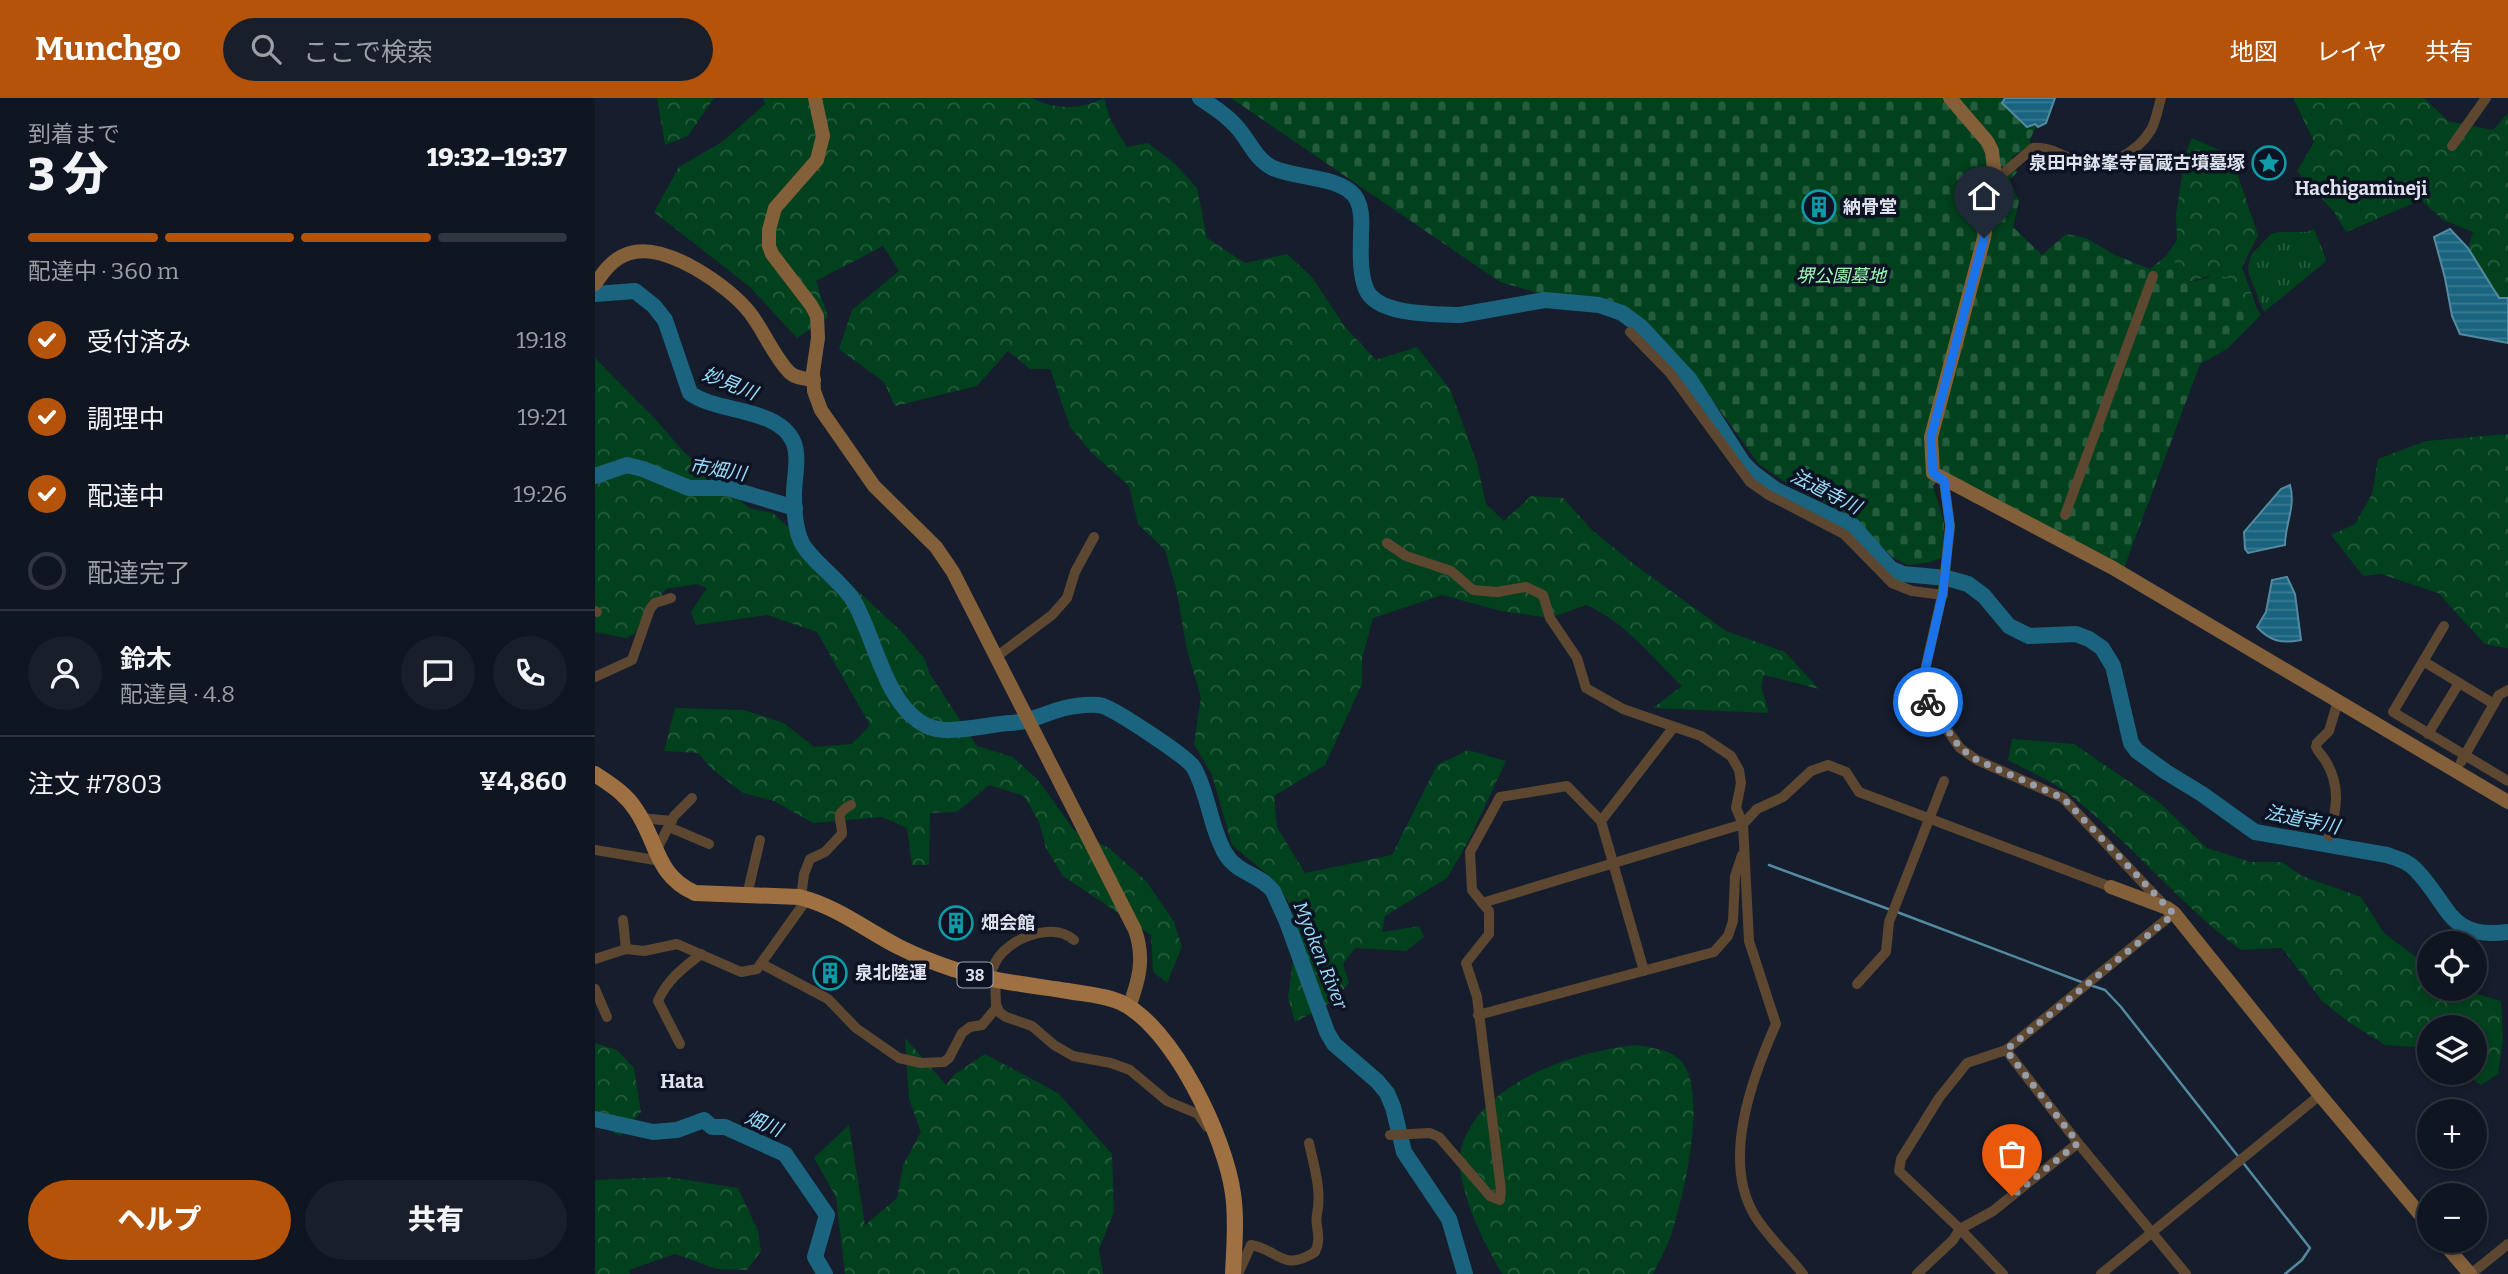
<!DOCTYPE html>
<html lang="ja">
<head>
<meta charset="utf-8">
<style>
  :root { --surface:#101621; --page:#191f2a; --text:#f1f3f6; --muted:#9c9fa5; --line:#30353f; --accent:#b45309 }
  body { margin:0; font-family:Bitter,"Noto Sans JP",serif; background:var(--page); color:var(--text); height:100vh; display:flex; flex-direction:column; font-size:26px; white-space:nowrap }
  * { box-sizing:border-box; margin:0 }
  p { font-size:23px; color:var(--muted) }
  .icon { flex:none; width:38px; height:38px; fill:none; stroke:currentColor; stroke-width:2; stroke-linecap:round; stroke-linejoin:round }
  .map { position:relative; flex:1; overflow:hidden }
  .panel { display:flex; flex-direction:column; background:var(--surface); width:595px }
  .panel>* { flex:none }
  .fabs { position:absolute; left:1822px; top:833px; display:grid; gap:14px }
  .fabs a { display:grid; place-items:center; width:70px; height:70px; border-radius:50%; background:var(--surface); box-shadow:0 4px 10px #0003,0 0 0 2px var(--line); font-size:35px }
  .pin { position:absolute; display:grid; place-items:center; width:60px; height:60px; color:#fff; margin:-72px -30px; border-radius:50% 50% 50% 0; rotate:-45deg; box-shadow:0 0 7px #0007 }
  .pin .icon { rotate:45deg }
  .courier { position:absolute; display:grid; place-items:center; width:70px; height:70px; margin:-35px; border:5px solid #1a73e8; border-radius:50%; background:#fff; color:#222; box-shadow:0 2px 9px #0007 }
  .overview em { font-style:normal; font-weight:800 }
  .overview div { display:flex; flex-direction:column-reverse }
  .overview { display:flex; align-items:center; justify-content:space-between; height:119px; padding:0 28px }
  h1 { font-size:46px; font-weight:800; line-height:52px }
  .bar { display:grid; grid-template-columns:repeat(4,1fr); gap:10px 7px; align-content:center; height:84px; padding:0 28px }
  .bar i { height:9px; border-radius:5px; background:var(--line) }
  .bar .current { background:var(--accent) }
  .bar p { grid-column:span 4 }
  .line { display:flex; align-items:center; gap:18px; padding:0 28px; border-top:2px solid var(--line) }
  .line div { flex:1 }
  .round { display:grid; place-items:center; flex:none; width:74px; height:74px; border-radius:37px; background:var(--page) }
  ol { padding:0 28px; list-style:none }
  li { display:flex; align-items:center; gap:21px; height:77px }
  li p { margin-inline-start:auto }
  li .icon { padding:7px; border-radius:50%; background:var(--accent); color:#fff; stroke-width:4 }
  li:last-child { color:var(--muted) }
  li i { width:38px; height:38px; border:4px solid var(--line); border-radius:50% }
  .action { display:flex; gap:14px; margin-top:auto; padding:14px 28px }
  .action a { flex:1; height:80px; border-radius:42px; background:var(--accent); color:#fff; font-size:28px; font-weight:800; line-height:80px; text-align:center }
  .action a+a { background:var(--page); color:var(--text) }
  header { display:flex; align-items:center; gap:42px; box-sizing:border-box; height:98px; padding:0 35px; background:var(--accent); color:#fff }
  header strong { font-size:33px }
  nav { display:flex; gap:38px; margin-inline-start:auto; font-size:24px }
  .search { width:490px; height:63px; background:var(--page); display:flex; align-items:center; gap:18px; box-sizing:border-box; padding:0 24px; border-radius:38px; color:var(--muted); font-size:26px }
  main { display:flex; flex:1; min-height:0 }
  .map>svg:first-child { display:block }
</style>
</head>
<body>
<header>
<strong>Munchgo</strong>
<div class="search"><svg class="icon" aria-label="search" viewBox="0 0 24 24"><circle cx="10" cy="10" r="6"/><path d="M15 15l6 6"/></svg>ここで検索</div>
<nav><a>地図</a><a>レイヤ</a><a>共有</a></nav>
</header>
<main>
<section class="panel">
<div class="overview"><div><h1>3 分</h1><p>到着まで</p></div><em>19:32–19:37</em></div>
<div class="bar"><i class="current"></i><i class="current"></i><i class="current"></i><i></i><p>配達中 · 360 m</p></div>
<ol>
<li><svg class="icon" aria-label="check" viewBox="0 0 24 24"><path d="M5 12l5 5 9-10"/></svg>受付済み<p>19:18</p></li>
<li><svg class="icon" aria-label="check" viewBox="0 0 24 24"><path d="M5 12l5 5 9-10"/></svg>調理中<p>19:21</p></li>
<li><svg class="icon" aria-label="check" viewBox="0 0 24 24"><path d="M5 12l5 5 9-10"/></svg>配達中<p>19:26</p></li>
<li><i></i>配達完了</li>
</ol>
<div class="line" style="height:126px"><a class="round"><svg class="icon" aria-label="person" viewBox="0 0 24 24"><circle cx="12" cy="8" r="4"/><path d="M4 21q1-7 8-7t8 7"/></svg></a><div><b>鈴木</b><p>配達員 · 4.8</p></div><a class="round"><svg class="icon" aria-label="chat" viewBox="0 0 24 24"><path d="M4 5h16v11H9l-5 4z"/></svg></a><a class="round"><svg class="icon" aria-label="phone" viewBox="0 0 24 24"><path d="M5 4h4l2 5-3 2q2 4 5 5l2-3 5 2v4C11 20 4 13 5 4z"/></svg></a></div>
<div class="line" style="height:91px"><div>注文 #7803</div><b>¥4,860</b></div>
<div class="action"><a>ヘルプ</a><a>共有</a></div>
</section>
<div class="map">
<svg width="1913" height="1176" viewBox="0 0 1913 1176">
  <defs>
    <pattern id="forest-crowns" width="20" height="18" patternUnits="userSpaceOnUse" patternTransform="scale(1.75)"><rect width="20" height="18" fill="#02411d"/><path d="M2 6a3 3 0 1 1 6 0M12 15a3 3 0 1 1 6 0" fill="none" stroke="#265c3e"/></pattern>
    <pattern id="cemetery-stones" width="16" height="16" patternUnits="userSpaceOnUse" patternTransform="scale(1.75)"><rect width="16" height="16" fill="#02411d"/><path d="M2 7V4a2 2 0 0 1 4 0v3zM10 15v-3a2 2 0 0 1 4 0v3z" fill="#265c3e"/></pattern>
    <pattern id="park-tufts" width="24" height="20" patternUnits="userSpaceOnUse" patternTransform="scale(1.75)"><rect width="24" height="20" fill="#02411d"/><path d="M3 7l-1-3M5 7V3M7 7l1-3M15 17l-1-3M17 17v-4M19 17l1-3" fill="none" stroke="#265c3e"/></pattern>
    <pattern id="water-rules" width="6" height="5" patternUnits="userSpaceOnUse" patternTransform="scale(1.75)"><rect width="6" height="5" fill="#1a6480"/><path d="M0 2.5h6" fill="none" stroke="#3b7a92"/></pattern>
  </defs>
  <rect width="100%" height="100%" fill="#161d2c"/>
  <g fill="url(#forest-crowns)">
    <path d="M62 0H119L93 38 70 47Z"/>
    <path d="M168 0H437C461 12 485 12 509 0L516 23 532 49 553 45 579 65 602 90 612 140 650 165 692 156 717 179 750 229 781 262 822 249 855 291 882 365 891 406 909 423 936 398 968 400 997 432 1040 467 1131 533 1190 554 1224 591 1169 577 1166 588 1174 615 1058 610 1087 588C1058 560 1028 522 991 507L955 520 906 513 847 497 778 520 767 561V586L730 667 679 698 682 729 710 775 797 757 842 667 873 652 911 663 874 742 852 780 790 818 787 834 824 828 829 839 811 853 760 850 748 866 754 885 737 904 700 924 693 899 704 819 678 781 637 747 617 677 599 646 606 599 592 552 581 490 570 452 543 426 534 388 497 355 475 329 455 271H435L413 253 382 288 300 308 289 284 244 251 257 212 304 173 288 148 221 183 233 219 202 240 155 189 59 114 84 69 127 44 170 6Z"/>
    <path d="M1698 0H1829L1853 23 1898 32 1913 15V200H1904L1873 150 1878 134 1848 122 1826 102 1751 134 1739 114 1702 73 1719 44Z"/>
    <path d="M1597 40 1636 57 1663 137 1647 169 1662 211 1649 214 1614 178 1594 184 1586 178 1575 157 1571 158 1582 142 1581 117 1590 57Z"/>
    <path d="M0 260 61 322 89 354 154 410 178 415 306 533 329 560 335 576 382 648 418 659 443 682 479 732 514 750 552 784 579 824 587 849 572 885 558 874 556 837 468 778 451 750 444 724 429 698 394 687 362 714 335 715 334 767H317L312 730 287 719 218 725 179 703 148 695 117 671 103 655 69 653 80 610 149 612 189 625 219 649 257 646 275 627 222 534 172 517 101 527 96 514 112 490 102 486 71 491 39 536 31 540 0 534Z"/>
    <path d="M1913 336V550H1911L1890 546 1843 495 1786 476 1768 478 1736 437 1760 426 1777 396 1783 361 1831 343Z"/>
    <path d="M1417 641 1479 646 1564 704 1612 750 1655 764H1687L1707 778 1766 799 1789 835 1834 869V891H1864L1906 903 1908 942 1903 976 1886 987 1869 975H1880V929H1834V950L1790 947 1755 925 1727 903 1687 850 1646 852C1584 806 1535 744 1474 696 1456 682 1433 673 1413 662Z"/>
    <path d="M310 940 351 987 360 976 390 956 463 995 517 1056 519 1114 504 1151 508 1176H250L241 1099 219 1060 254 1027 270 1127 302 1100 308 1067 326 1034 314 1001Z"/>
    <path d="M0 945 22 952 39 970 46 1014 25 1038 0 1024Z"/>
    <path d="M1042 947C1055 950 1072 951 1083 960 1116 987 1088 1101 1076 1137 1072 1150 1064 1163 1058 1176H907C889 1143 876 1120 867 1082 866 1075 863 1068 864 1061 874 987 979 953 1042 947Z"/>
    <path d="M73 1079 143 1090 163 1133 166 1153 152 1172 122 1171 80 1156 34 1172 35 1176H0V1082Z"/>
  </g>
  <path fill="url(#cemetery-stones)" d="M636 0H1456L1435 41 1436 47 1417 59 1422 74 1415 82 1424 103 1418 129 1447 157 1471 136 1491 140 1520 157 1555 171 1571 158 1575 157C1584 166 1582 176 1594 184 1608 183 1621 173 1635 181L1648 214 1662 211 1666 217 1632 251 1605 266 1529 470 1351 375 1338 388 1349 424 1348 459 1336 464 1313 467 1297 459 1260 421 1187 382 1164 366 1094 270 1051 225 1003 205 946 196 905 184Z"/>
  <path fill="url(#park-tufts)" d="M1719 131 1731 161 1729 165 1669 214 1654 177 1653 169 1656 157 1676 136 1684 134H1712Z"/>
  <g fill="url(#water-rules)" stroke="#548aa1" stroke-width="2">
    <path d="M1410 0H1460L1451 25 1443 29 1440 26 1432 29 1407 5Z"/>
    <path d="M1855 131 1873 150 1904 200H1913V245L1865 236 1857 218 1850 180 1839 139Z"/>
    <path d="M1695 387C1701 409 1690 426 1690 447L1653 455 1650 451 1649 434 1686 391Z"/>
    <path d="M1692 479 1700 496 1706 542C1686 546 1675 543 1662 529L1671 514 1677 482Z"/>
  </g>
  <g fill="none" stroke-linecap="round" stroke-linejoin="round">
    <g stroke="#548aa1" stroke-width="2.5">
      <path d="M1174 767 1296 812"/>
      <path d="M1302 814 1489 885"/>
      <path d="M1495 887 1510 892 1526 909 1715 1150 1707 1162 1690 1176"/>
    </g>
    <g stroke="#1a6480" stroke-width="16">
      <path d="M605 0C617 8 629 15 639 26 653 39 659 61 678 70 700 80 742 78 759 97 767 107 767 121 766 133 766 152 764 173 771 191 782 218 841 216 865 217L950 202 1004 207 1027 215 1046 229 1095 282 1148 365 1158 375 1181 392 1258 428 1296 471 1308 476 1352 480 1373 486 1389 498 1414 528 1434 538 1481 536 1494 541 1507 550 1518 568 1536 645 1542 653 1571 674 1607 696 1660 734 1792 757C1803 761 1813 763 1821 772 1855 807 1853 842 1913 834"/>
      <path d="M0 196 40 193 59 208 70 222 95 295C121 315 182 309 198 343 205 358 199 380 199 396 199 410 200 430 206 443 212 459 247 484 258 502 281 540 289 607 332 628 352 638 393 626 415 625 440 624 458 610 481 608 489 607 501 606 508 608 522 613 593 659 599 670 614 697 615 729 630 755 641 775 665 776 678 793L692 824 732 934 739 946 782 983 792 995 798 1009 809 1054 854 1121 870 1176"/>
      <path d="M0 378 32 367 48 371 94 390H133L200 410"/>
      <path d="M0 1021 58 1034 82 1032 109 1022 117 1029H130L190 1056 232 1117 220 1159 230 1176"/>
    </g>
    <g stroke="#5e4731" stroke-width="10">
      <path d="M1857 48 1891 0"/>
      <path d="M1397 85 1438 50C1456 48 1470 59 1485 65 1511 74 1543 53 1556 32 1561 23 1563 10 1566 0"/>
      <path d="M1035 234 1075 275 1155 384 1172 396 1249 436 1297 485 1317 493 1348 497"/>
      <path d="M1349 383 1355 428 1348 493 1326 590 1338 612 1365 650 1382 662 1468 700 1569 807"/>
      <path d="M1470 417 1558 178"/>
      <path d="M792 445 811 458 856 473 878 492 902 494 931 489 948 497 955 520 982 560 991 590 1028 611 1106 638 1136 658 1144 672 1146 685 1141 710 1148 726 887 805"/>
      <path d="M0 513 2 514"/>
      <path d="M1849 528 1798 614 1913 683"/>
      <path d="M401 559 457 517 472 500 480 474 499 439"/>
      <path d="M1828 563 1899 606"/>
      <path d="M0 579 37 562 55 511 60 505 76 500"/>
      <path d="M1833 636 1864 585"/>
      <path d="M1866 664 1904 597 1913 592"/>
      <path d="M46 720 77 723"/>
      <path d="M74 729 114 746"/>
      <path d="M1734 738C1742 711 1746 687 1730 662 1727 657 1723 654 1721 649L1722 645 1734 633 1743 603"/>
      <path d="M0 752 66 763"/>
      <path d="M61 753 79 718 97 700"/>
      <path d="M152 797 165 742"/>
      <path d="M206 800 209 776 215 761 230 754 247 736C247 719 238 717 256 707"/>
      <path d="M28 822 31 851"/>
      <path d="M0 861 31 851 49 853 82 846 146 874 162 871 212 801"/>
      <path d="M167 866 233 901 261 930 304 960 326 965 349 964 354 960 367 935 375 929 387 927 402 909"/>
      <path d="M1049 873 1006 723 1078 630"/>
      <path d="M394 880C397 871 400 862 407 855 424 837 460 825 479 842"/>
      <path d="M400 881 401 907 405 915 411 919 437 928 459 947 478 958 516 965 535 972 572 1003 603 1016 612 1029"/>
      <path d="M1262 886 1291 854 1294 824 1349 683"/>
      <path d="M0 891 12 919"/>
      <path d="M883 917 1119 854 1133 838 1138 823 1140 778 1147 757"/>
      <path d="M85 946 63 903C72 882 88 870 106 856"/>
      <path d="M1411 952 1483 1045 1591 1176"/>
      <path d="M795 1037 835 1035 844 1039 895 1098 905 1102 906 1092 882 899 871 865 894 836V813L877 792 875 754 905 699 972 688 1006 723"/>
      <path d="M1483 1045 1398 1113 1365 1131 1304 1073 1306 1061 1344 1000 1372 965 1411 952 1579 815"/>
      <path d="M643 1176 656 1147C683 1151 687 1175 720 1154 728 1138 719 1129 722 1116 727 1093 719 1068 714 1045"/>
      <path d="M1208 1176C1193 1157 1173 1139 1160 1118 1126 1063 1157 980 1181 926L1154 843 1148 726 1162 711 1188 699 1216 673 1233 667 1251 674 1264 694 1516 789"/>
      <path d="M1322 1176 1358 1142 1365 1131 1408 1176"/>
      <path d="M1506 1176 1725 997"/>
      <path d="M1876 1176 1913 1146"/>
    </g>
    <g stroke="#835f3a" stroke-width="14">
      <path d="M220 0 228 38 222 62 180 110 174 132V148L177 156 216 207 222 218 223 240 218 274 219 293 226 312 279 388 341 449 358 474 540 832C550 860 544 882 534 909"/>
      <path d="M1355 0 1392 43 1397 53 1399 71 1389 140 1336 339 1338 375 1518 470 1913 704"/>
      <path d="M0 186C9 173 18 160 35 155 71 144 134 188 155 215 169 233 178 257 194 274 200 280 210 281 219 282"/>
      <path d="M1516 789 1572 810 1579 815 1725 997 1834 1127"/>
      <path d="M1847 1143 1875 1176"/>
    </g>
    <path stroke="#9f7041" stroke-width="16" d="M0 676C16 687 30 695 41 712 63 744 60 777 100 795L204 799C241 808 271 832 304 849 322 858 340 865 358 871 395 883 435 887 473 893 490 896 509 897 525 904 578 928 631 1041 638 1096 642 1122 639 1150 638 1176"/>
  </g>
  <g fill="none" stroke-linecap="round" stroke-linejoin="round">
    <path stroke="#979da9" stroke-width="7" stroke-dasharray="0 12.6" d="M1333 604 1365 650 1382 662 1468 700 1579 816 1411 952 1483 1045 1417 1098"/>
    <path stroke="#1a73e8" stroke-width="9" d="M1333 604 1326 590 1348 494 1355 428 1349 383 1338 375 1336 339 1389 140"/>
  </g>
  <defs>
    <symbol id="sight-ring" viewBox="-11 -11 22 22"><circle r="9.5" fill="#0d1322" stroke="#0f9aa8" stroke-width="1.5"/><path d="M0-6L1.8-2.2L6-1.7L2.9 1.2L3.7 5.4L0 3.3L-3.7 5.4L-2.9 1.2L-6-1.7L-1.8-2.2Z" fill="#0f9aa8"/></symbol>
    <symbol id="building-ring" viewBox="-11 -11 22 22"><circle r="9.5" fill="#0d1322" stroke="#0f9aa8" stroke-width="1.5"/><path d="M-4-6H4V6H1V3H-1V6H-4ZM-2.5-4.3h1.7v1.8h-1.7ZM.8-4.3h1.7v1.8H.8ZM-2.5-1h1.7V.8h-1.7ZM.8-1h1.7V.8H.8Z" fill="#0f9aa8"/></symbol>
  </defs>
  <g fill-rule="evenodd">
    <use href="#sight-ring" x="1655" y="46" width="38" height="38"/>
    <use href="#building-ring" x="1205" y="90" width="38" height="38"/>
    <use href="#building-ring" x="342" y="806" width="38" height="38"/>
    <use href="#building-ring" x="216" y="856" width="38" height="38"/>
  </g>
  <g text-anchor="middle" stroke-width="7" stroke-linejoin="round" paint-order="stroke">
    <rect fill="#0d1322" stroke="#9fa4b0" stroke-width="2" x="362.5" y="864.5" width="35" height="25" rx="5"/>
    <g font-size="16" font-weight="bold" fill="#dde2ed">
      <text x="380" y="883">38</text>
    </g>
    <g font-size="18" font-weight="bold" fill="#dde2ed" stroke="#0d1322" text-anchor="start">
      <text x="1650" y="71" text-anchor="end">泉田中鉢峯寺富蔵古墳墓塚</text>
      <text x="1248" y="115">納骨堂</text>
      <text x="386" y="831">畑会館</text>
      <text x="260" y="881">泉北陸運</text>
    </g>
    <g font-size="18" font-style="italic" fill="#9dfdb7" stroke="#0d1322">
      <text x="1246" y="184">堺公園墓地</text>
    </g>
    <g font-size="19" font-weight="bold" fill="#dde2ed" stroke="#0d1322">
      <text x="1766" y="97">Hachigamineji</text>
      <text x="87" y="990">Hata</text>
    </g>
    <g font-size="19" font-style="italic" fill="#99ddfb" stroke="#0d1322">
      <text transform="translate(135 285) rotate(22)" y="7">妙見川</text>
      <text transform="translate(123 371) rotate(9)" y="7">市畑川</text>
      <text transform="translate(1231 393) rotate(27)" y="7">法道寺川</text>
      <text transform="translate(1707 721) rotate(12)" y="7">法道寺川</text>
      <text transform="translate(726 857) rotate(68)" y="7">Myoken River</text>
      <text transform="translate(169 1025) rotate(23)" y="7">畑川</text>
    </g>
  </g>
</svg>
<div class="fabs">
<a><svg class="icon" aria-label="locate" viewBox="0 0 24 24"><circle cx="12" cy="12" r="6"/><path d="M12 2v4M12 18v4M2 12h4M18 12h4"/></svg></a>
<a><svg class="icon" aria-label="layers" viewBox="0 0 24 24"><path d="M12 4l9 5-9 5-9-5zM3 14l9 5 9-5"/></svg></a>
<a>+</a>
<a>−</a>
</div>
<div class="pin" style="left:1417px;top:1098px;background:#ea580c"><svg class="icon" aria-label="bag" viewBox="0 0 24 24"><path d="M5 8h14l-1 12H6zM9 8a3 3 0 0 1 6 0"/></svg></div>
<div class="pin" style="left:1389px;top:140px;background:#1f2937"><svg class="icon" aria-label="home" viewBox="0 0 24 24"><path d="M3 11l9-7 9 7M6 9v11h12V9"/></svg></div>
<div class="courier" style="left:1333px;top:604px"><svg class="icon" aria-label="bike" viewBox="0 0 24 24"><circle cx="6" cy="16" r="4"/><circle cx="18" cy="16" r="4"/><path d="M6 16l4-8h5l3 8M10 8l3 8H6M13 5h3"/></svg></div>
</div>
</main>
</body>
</html>
